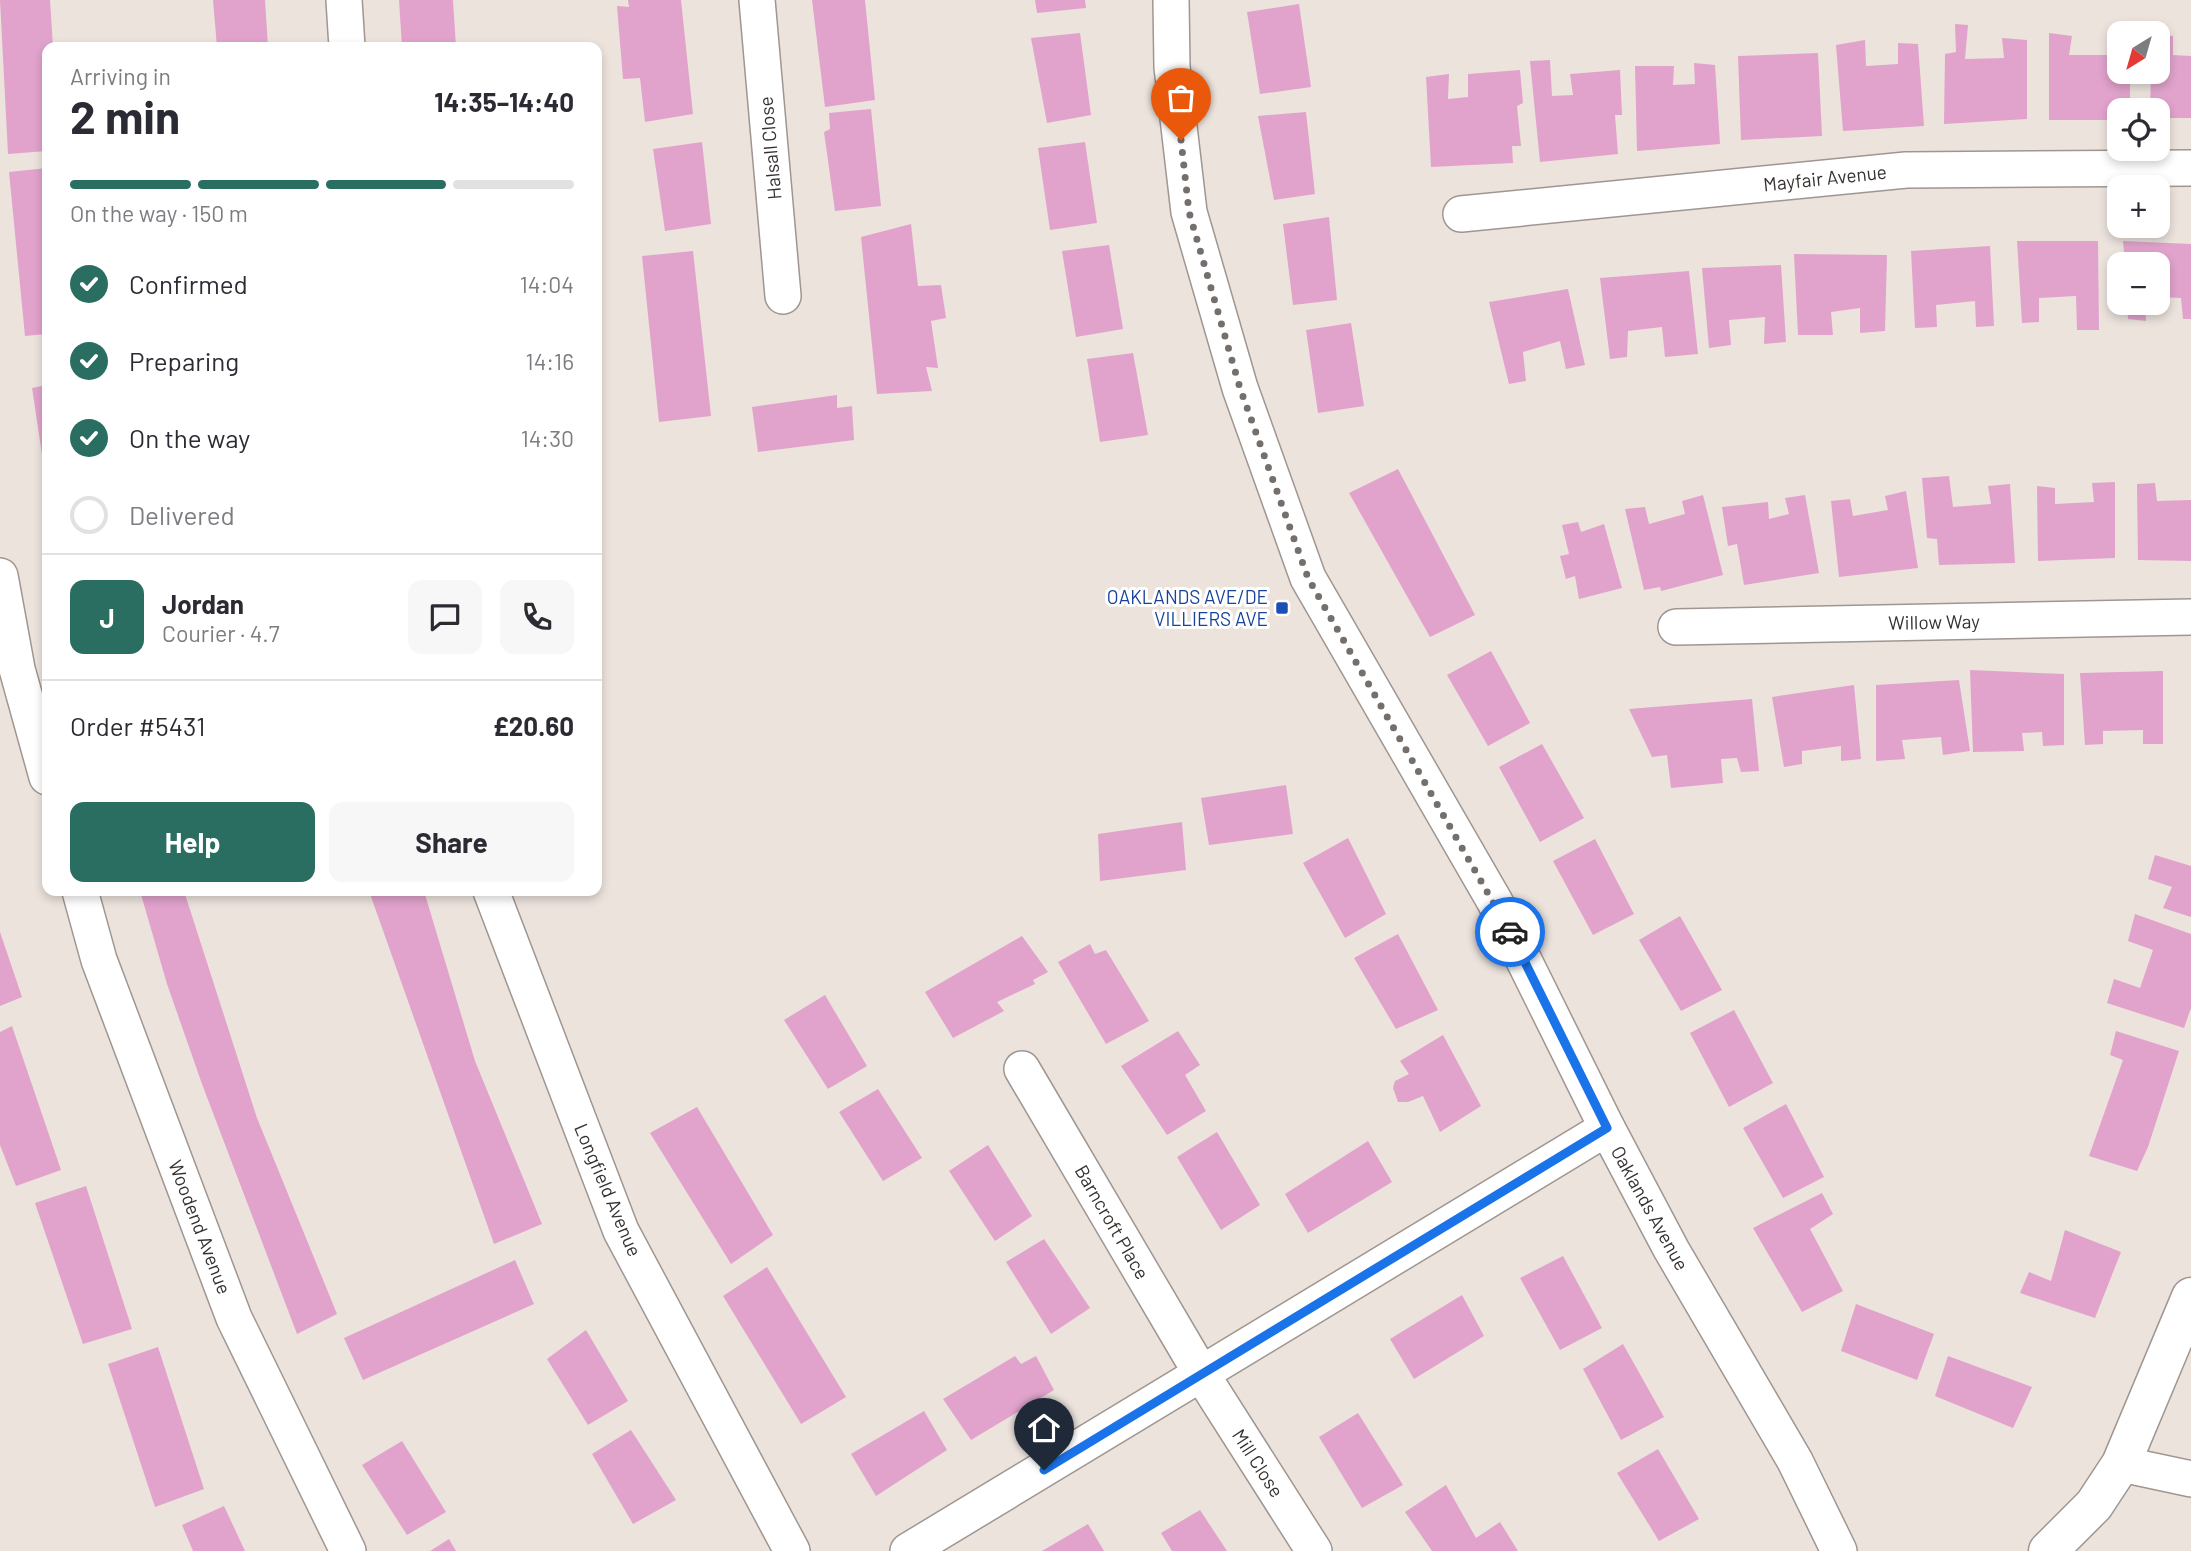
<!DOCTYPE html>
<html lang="en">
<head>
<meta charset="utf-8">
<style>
  :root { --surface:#fff; --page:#f7f7f7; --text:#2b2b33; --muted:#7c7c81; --line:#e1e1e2; --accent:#2a6e61 }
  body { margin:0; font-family:Barlow,sans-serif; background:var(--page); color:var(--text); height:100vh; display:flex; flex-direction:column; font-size:26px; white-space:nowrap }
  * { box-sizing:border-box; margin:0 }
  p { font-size:23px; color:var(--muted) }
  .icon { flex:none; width:38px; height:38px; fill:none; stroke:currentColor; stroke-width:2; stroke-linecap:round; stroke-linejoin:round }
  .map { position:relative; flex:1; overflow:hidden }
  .panel { position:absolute; left:42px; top:42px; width:560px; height:854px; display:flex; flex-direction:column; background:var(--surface); border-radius:14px; box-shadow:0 4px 10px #0003 }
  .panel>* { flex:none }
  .needle { width:46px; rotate:217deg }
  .buttons { position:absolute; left:2107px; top:21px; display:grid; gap:14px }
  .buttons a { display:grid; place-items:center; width:63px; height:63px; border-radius:14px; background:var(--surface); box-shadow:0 4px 10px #0003; font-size:35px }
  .pin { position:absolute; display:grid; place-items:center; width:60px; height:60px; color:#fff; margin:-72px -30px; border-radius:50% 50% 50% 0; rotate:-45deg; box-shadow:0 0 7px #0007 }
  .pin .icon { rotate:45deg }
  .courier { position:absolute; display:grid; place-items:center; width:70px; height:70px; margin:-35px; border:5px solid #1a73e8; border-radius:50%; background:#fff; color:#222; box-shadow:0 2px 9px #0007 }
  .headline em { font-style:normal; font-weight:700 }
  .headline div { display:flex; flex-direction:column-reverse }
  .headline { display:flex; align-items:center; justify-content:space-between; height:119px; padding:0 28px }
  h1 { font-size:46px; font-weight:700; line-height:52px }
  .bar { display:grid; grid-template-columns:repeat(4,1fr); gap:10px 7px; align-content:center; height:84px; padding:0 28px }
  .bar i { height:9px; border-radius:5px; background:var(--line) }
  .bar .active { background:var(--accent) }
  .bar p { grid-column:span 4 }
  .line { display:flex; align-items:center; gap:18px; padding:0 28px; border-top:2px solid var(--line) }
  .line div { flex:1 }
  .round { display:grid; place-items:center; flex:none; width:74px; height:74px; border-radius:14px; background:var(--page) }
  ol { padding:0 28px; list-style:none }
  li { display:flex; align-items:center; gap:21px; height:77px }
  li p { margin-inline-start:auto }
  li .icon { padding:7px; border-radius:50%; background:var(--accent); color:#fff; stroke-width:4 }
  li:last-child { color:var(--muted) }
  li i { width:38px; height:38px; border:4px solid var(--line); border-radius:50% }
  .primary-button { display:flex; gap:14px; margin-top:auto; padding:14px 28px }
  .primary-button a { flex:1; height:80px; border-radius:14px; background:var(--accent); color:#fff; font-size:28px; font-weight:700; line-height:80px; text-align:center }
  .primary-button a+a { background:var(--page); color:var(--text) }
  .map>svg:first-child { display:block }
</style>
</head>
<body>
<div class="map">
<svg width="2191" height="1551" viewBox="0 0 2191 1551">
  <rect width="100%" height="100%" fill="#ece3dd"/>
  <g fill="#e1a3cc">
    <path d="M0 0H50L53 47H47V151L8 154Z"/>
    <path d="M213 0H265L268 47H217Z"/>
    <path d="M399 0H453L456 47H402Z"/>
    <path d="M628 0H681L693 114 645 122 640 78 623 79 617 6 629 7Z"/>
    <path d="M812 0H865L875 100 825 107Z"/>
    <path d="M1035 0H1085L1086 8 1037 13Z"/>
    <path d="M1299 4 1311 87 1260 94 1247 12Z"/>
    <path d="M1955 24 1968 25 1965 59 2004 58 2002 38 2027 40V119L1944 124 1945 54 1956 52Z"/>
    <path d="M1080 33 1091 115 1047 123 1031 38Z"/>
    <path d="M2049 33 2072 36 2069 55H2109L2107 33 2119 34V72H2130V110H2119V120H2049Z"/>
    <path d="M2158 35 2173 36V55L2191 56V118H2158V110H2150L2151 72H2158Z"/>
    <path d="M1865 40 1866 66 1898 64V43L1918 44 1924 126 1843 131 1836 45Z"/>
    <path d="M1818 53 1822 136 1741 140 1738 56Z"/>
    <path d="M1550 60 1552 96 1573 95 1570 74 1620 70 1622 115H1615L1618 154 1540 162 1530 61Z"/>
    <path d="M1694 63 1715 65 1720 144 1637 151 1635 66H1674L1673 85 1695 84Z"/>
    <path d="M1520 70 1523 103 1517 106 1521 146H1512L1513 163 1431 167 1426 77 1449 74 1448 99 1468 97V74Z"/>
    <path d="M871 109 881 206 835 211 824 132 830 129 829 113Z"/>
    <path d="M1306 112 1315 194 1274 200 1258 116Z"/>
    <path d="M702 142 711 224 665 231 653 149Z"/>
    <path d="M1085 142 1097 223 1050 230 1038 148Z"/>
    <path d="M47 168V334L25 336 9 172Z"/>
    <path d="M1329 217 1337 300 1293 305 1283 224Z"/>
    <path d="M911 224 918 286 941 285 946 318 931 321 938 368 926 367 932 391 877 394 861 237Z"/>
    <path d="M2017 241H2098L2099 330H2077L2076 296 2039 298V322L2022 323Z"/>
    <path d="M2123 241 2191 244V319H2183L2181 298 2158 297V264H2125Z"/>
    <path d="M1109 245 1123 329 1076 337 1062 251Z"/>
    <path d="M1990 246 1994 326 1976 327 1975 301 1936 305 1937 327 1915 328 1911 251Z"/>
    <path d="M693 251 711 416 659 422 642 256Z"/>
    <path d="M1794 254 1887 255 1885 331 1860 333V308L1831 312 1833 335H1798Z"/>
    <path d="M1781 265 1786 342 1764 344 1765 317 1729 320 1731 345 1709 348 1702 268Z"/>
    <path d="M1689 271 1698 354 1665 357 1662 327 1628 331 1627 357 1610 359 1600 278Z"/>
    <path d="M1568 289 1585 365 1566 369 1560 341 1523 352 1526 381 1509 384 1489 302Z"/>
    <path d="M2127 303H2145L2146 321 2128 319Z"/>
    <path d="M1351 323 1364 406 1318 413 1306 330Z"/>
    <path d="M1133 353 1148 435 1100 442 1087 359Z"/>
    <path d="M47 385V481H46L32 388Z"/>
    <path d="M837 395V408L852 406 854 440 758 452 752 407Z"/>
    <path d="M1398 469 1475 615 1430 637 1349 493Z"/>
    <path d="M1949 476 1953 507 1991 504 1988 486 2010 484 2015 563 1939 565 1937 539 1927 538 1922 478Z"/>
    <path d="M2115 482V558L2038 561 2037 486 2055 488V504L2094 502 2092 483Z"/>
    <path d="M2155 483 2157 501 2191 500V561L2138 560 2137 484Z"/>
    <path d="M1906 491 1918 568 1839 577 1831 501 1850 499 1853 516 1888 510 1885 496Z"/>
    <path d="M1703 495 1723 575 1661 591 1660 587 1644 590 1625 509 1645 507 1649 524 1685 514 1682 501Z"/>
    <path d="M1805 495 1819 573 1744 585 1737 544 1728 546 1722 507 1768 502 1769 519 1789 514 1785 498Z"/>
    <path d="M1578 522 1581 532 1604 524 1622 588 1579 599 1575 576 1566 579 1560 556 1569 554 1562 525Z"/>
    <path d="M1491 651 1530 723 1488 746 1447 675Z"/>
    <path d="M1970 670 2064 674V745L2043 746 2042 732 2022 733 2024 751 1973 752Z"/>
    <path d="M2163 671V744H2143V730L2103 731V744L2085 745 2080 673Z"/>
    <path d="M1959 680 1970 751 1943 755 1941 737 1902 740 1905 759 1876 761V685Z"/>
    <path d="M1854 685 1861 759 1841 761V746L1802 751V764L1784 767 1772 697Z"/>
    <path d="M1752 699 1759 771 1741 772 1737 758 1721 759 1723 783 1671 788 1667 755 1652 757 1629 709Z"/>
    <path d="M1542 744 1584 818 1540 842 1499 767Z"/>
    <path d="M1286 785 1293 834 1209 845 1201 798Z"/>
    <path d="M1182 822 1186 870 1100 881 1098 834Z"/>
    <path d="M1348 838 1386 914 1345 938 1303 863Z"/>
    <path d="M1595 839 1634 914 1593 935 1553 861Z"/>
    <path d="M2155 855 2191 866V917L2163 908 2172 887 2148 879Z"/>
    <path d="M140 891H184L257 1118 337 1314 297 1334 202 1084 167 984Z"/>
    <path d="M369 891H424L475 1061 542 1224 494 1244Z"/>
    <path d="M2135 914 2191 934V1008L2184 1028 2107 1003 2114 979 2140 988 2153 950 2128 941Z"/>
    <path d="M1680 916 1722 990 1681 1011 1639 940Z"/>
    <path d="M0 932 22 997 0 1006Z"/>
    <path d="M1398 934 1438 1010 1396 1029 1354 958Z"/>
    <path d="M1022 936 1048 972 1033 980 1035 984 997 1002 1004 1011 953 1038 925 992Z"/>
    <path d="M1090 944 1095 954 1106 950 1149 1021 1106 1044 1058 962Z"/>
    <path d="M825 995 867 1066 828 1089 784 1020Z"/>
    <path d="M1734 1010 1773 1083 1729 1107 1690 1033Z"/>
    <path d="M12 1026 61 1170 16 1186 0 1145V1032Z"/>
    <path d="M1178 1031 1200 1065 1185 1075 1206 1111 1167 1135 1121 1066Z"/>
    <path d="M2116 1031 2179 1051 2148 1147 2137 1171 2089 1156 2123 1060 2110 1055Z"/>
    <path d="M1443 1035 1481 1106 1440 1132 1423 1096 1408 1102H1398L1393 1088 1395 1081 1409 1074 1400 1061Z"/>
    <path d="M878 1089 922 1158 883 1181 839 1112Z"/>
    <path d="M1786 1104 1824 1177 1783 1198 1743 1128Z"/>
    <path d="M697 1107 773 1235 731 1264 650 1133Z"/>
    <path d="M1217 1132 1260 1205 1221 1230 1177 1157Z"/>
    <path d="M1368 1141 1392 1182 1308 1233 1285 1194Z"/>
    <path d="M988 1145 1032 1216 995 1241 949 1171Z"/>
    <path d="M86 1186 132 1329 83 1344 35 1203Z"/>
    <path d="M1822 1193 1833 1214 1810 1229 1843 1291 1802 1312 1753 1228Z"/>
    <path d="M2065 1230 2121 1252 2095 1318 2020 1293 2029 1272 2051 1281Z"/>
    <path d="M1044 1239 1090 1308 1051 1334 1006 1262Z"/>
    <path d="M1563 1256 1602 1328 1560 1350 1520 1278Z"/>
    <path d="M515 1260 534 1304 363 1380 344 1338Z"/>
    <path d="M767 1267 846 1397 801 1424 723 1296Z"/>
    <path d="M1462 1295 1484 1336 1414 1379 1390 1339Z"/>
    <path d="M1856 1304 1934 1334 1917 1380 1841 1351Z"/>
    <path d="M586 1330 628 1401 588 1425 547 1359Z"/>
    <path d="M1623 1344 1664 1417 1621 1440 1583 1369Z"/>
    <path d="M158 1347 204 1489 155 1507 108 1364Z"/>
    <path d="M1015 1356 1021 1364 1036 1356 1054 1390 971 1440 943 1399Z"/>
    <path d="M1948 1356 2032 1387 2013 1428 1935 1396Z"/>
    <path d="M924 1411 947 1450 876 1496 851 1454Z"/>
    <path d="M1358 1413 1403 1485 1362 1508 1319 1437Z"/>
    <path d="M631 1430 676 1500 633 1524 592 1454Z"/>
    <path d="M402 1441 446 1512 407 1535 362 1465Z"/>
    <path d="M1658 1449 1699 1519 1659 1541 1617 1473Z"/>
    <path d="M1446 1485 1476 1538 1500 1522 1518 1551H1432L1405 1512Z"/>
    <path d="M224 1506 245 1551H193L182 1525Z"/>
    <path d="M1200 1510 1227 1551H1172L1161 1533Z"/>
    <path d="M1088 1524 1104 1551H1042Z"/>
    <path d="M449 1539 456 1551H430Z"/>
  </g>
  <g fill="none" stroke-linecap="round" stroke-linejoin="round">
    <defs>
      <g id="minor">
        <path d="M344 0 347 47"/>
        <path d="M757 0 783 296"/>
        <path d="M1171 0 1172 67 1189 212 1240 388 1308 578 1495 902 1607 1128 1671 1249 1795 1461 1839 1551"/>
        <path d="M1461 214 1906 170 2191 168"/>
        <path d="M0 576 17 669 47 777"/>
        <path d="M1676 627 2191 617"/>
        <path d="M80 891 99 960 234 1318 348 1551"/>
        <path d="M491 891 621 1231 792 1551"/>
        <path d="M1022 1069 1202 1375 1314 1551"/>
        <path d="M2121 1464 2191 1479"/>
        <path d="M908 1551 1607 1128"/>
      </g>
      <path id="secondary" d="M2048 1551 2094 1505 2121 1464 2191 1297"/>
    </defs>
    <use href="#minor" stroke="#9f9691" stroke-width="38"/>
    <use href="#secondary" stroke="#9f9691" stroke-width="41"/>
    <use href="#minor" stroke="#fff" stroke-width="35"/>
    <use href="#secondary" stroke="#fff" stroke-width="38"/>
  </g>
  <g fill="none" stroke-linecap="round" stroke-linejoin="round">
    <path stroke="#756f6c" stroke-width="7" stroke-dasharray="0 12.6" d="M1181 140 1189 212 1240 388 1308 578 1510 932"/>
    <path stroke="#1a73e8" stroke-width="9" d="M1044 1470 1607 1128 1510 932"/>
  </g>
  <rect fill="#1a4fb4" stroke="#fff" stroke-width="2.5" x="1275" y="601" width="14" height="14" rx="3.5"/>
  <g text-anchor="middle" stroke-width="6" stroke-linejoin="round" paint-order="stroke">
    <g font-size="19" fill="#35312f" stroke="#fff">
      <text transform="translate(770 148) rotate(-95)" y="7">Halsall Close</text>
      <text transform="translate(1825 178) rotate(-6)" y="7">Mayfair Avenue</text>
      <text transform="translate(1934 622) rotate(-1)" y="7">Willow Way</text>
      <text transform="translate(608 1190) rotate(67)" y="7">Longfield Avenue</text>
      <text transform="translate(1650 1208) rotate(61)" y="7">Oaklands Avenue</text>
      <text transform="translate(1112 1222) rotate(60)" y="7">Barncroft Place</text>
      <text transform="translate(200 1227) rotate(69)" y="7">Woodend Avenue</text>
      <text transform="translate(1258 1463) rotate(57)" y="7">Mill Close</text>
    </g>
    <g font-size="19" fill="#164399" stroke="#fff" text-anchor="end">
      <text x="1268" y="604">OAKLANDS AVE/DE<tspan x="1268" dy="22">VILLIERS AVE</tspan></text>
    </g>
  </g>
</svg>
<div class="buttons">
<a><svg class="needle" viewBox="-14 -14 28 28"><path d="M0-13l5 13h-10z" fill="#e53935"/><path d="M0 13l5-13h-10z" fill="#7c7c81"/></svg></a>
<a><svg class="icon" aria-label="locate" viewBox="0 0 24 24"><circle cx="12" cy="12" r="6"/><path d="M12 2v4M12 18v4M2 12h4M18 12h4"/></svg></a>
<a>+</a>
<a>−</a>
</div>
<div class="pin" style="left:1181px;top:140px;background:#ea580c"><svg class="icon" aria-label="bag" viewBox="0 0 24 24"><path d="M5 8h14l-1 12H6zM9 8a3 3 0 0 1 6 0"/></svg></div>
<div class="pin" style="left:1044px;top:1470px;background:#1f2937"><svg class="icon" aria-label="home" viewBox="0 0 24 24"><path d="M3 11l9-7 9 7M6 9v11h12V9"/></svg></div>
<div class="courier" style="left:1510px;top:932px"><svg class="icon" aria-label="car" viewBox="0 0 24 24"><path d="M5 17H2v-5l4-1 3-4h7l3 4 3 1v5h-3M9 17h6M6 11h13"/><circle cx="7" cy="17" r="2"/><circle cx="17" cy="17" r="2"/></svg></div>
<section class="panel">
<div class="headline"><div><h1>2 min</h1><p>Arriving in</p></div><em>14:35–14:40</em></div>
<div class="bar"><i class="active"></i><i class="active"></i><i class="active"></i><i></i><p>On the way · 150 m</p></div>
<ol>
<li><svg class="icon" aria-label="check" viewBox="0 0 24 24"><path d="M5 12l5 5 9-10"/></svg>Confirmed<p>14:04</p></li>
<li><svg class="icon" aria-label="check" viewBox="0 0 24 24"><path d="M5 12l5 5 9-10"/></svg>Preparing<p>14:16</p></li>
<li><svg class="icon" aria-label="check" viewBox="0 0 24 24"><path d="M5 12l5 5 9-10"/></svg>On the way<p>14:30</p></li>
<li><i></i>Delivered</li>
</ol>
<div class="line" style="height:126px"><b class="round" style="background:var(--accent);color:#fff">J</b><div><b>Jordan</b><p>Courier · 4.7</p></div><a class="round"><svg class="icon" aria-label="chat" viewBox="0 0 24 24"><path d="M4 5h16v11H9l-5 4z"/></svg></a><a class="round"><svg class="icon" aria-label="phone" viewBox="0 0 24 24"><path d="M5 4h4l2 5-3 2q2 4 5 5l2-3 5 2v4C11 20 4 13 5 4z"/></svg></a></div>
<div class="line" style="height:91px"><div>Order #5431</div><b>£20.60</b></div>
<div class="primary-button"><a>Help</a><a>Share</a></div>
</section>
</div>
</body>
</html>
